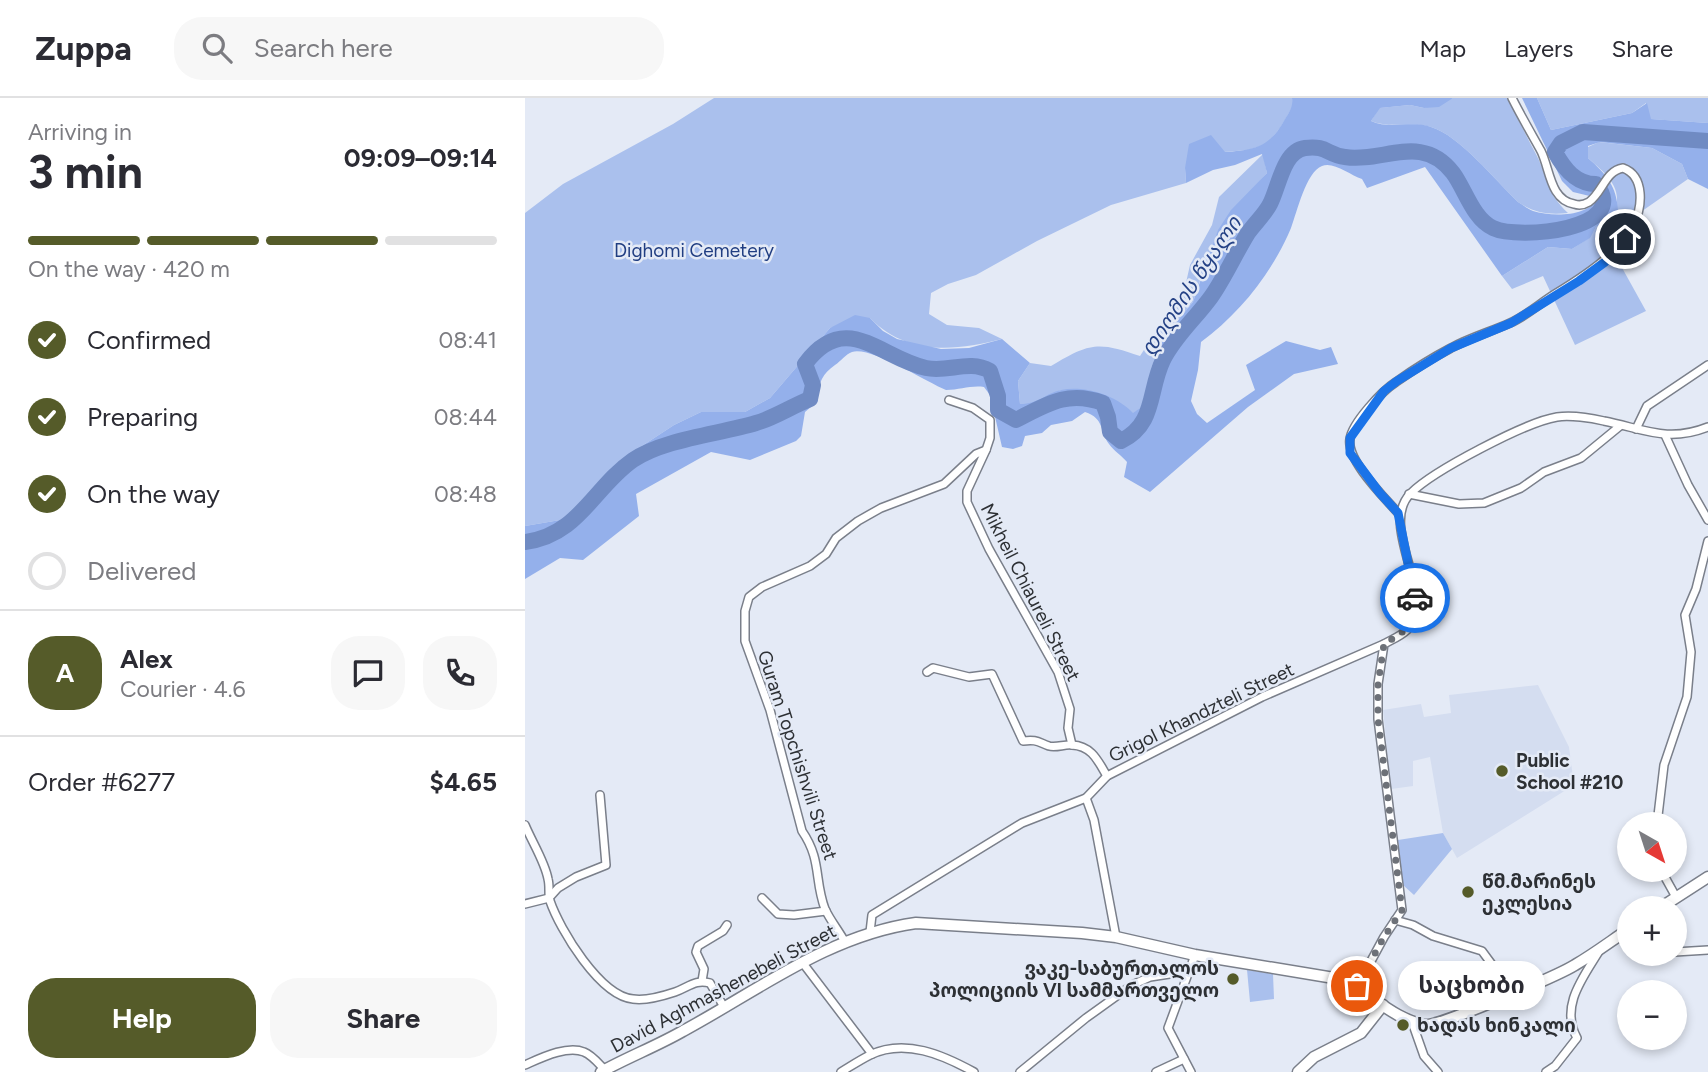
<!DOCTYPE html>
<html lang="en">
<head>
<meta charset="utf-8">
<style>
  :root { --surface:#fff; --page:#f7f7f7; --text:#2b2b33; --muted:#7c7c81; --line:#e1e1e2; --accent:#555b29 }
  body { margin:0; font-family:Figtree,"Noto Sans Georgian",sans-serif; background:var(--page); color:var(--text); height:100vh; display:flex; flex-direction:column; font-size:26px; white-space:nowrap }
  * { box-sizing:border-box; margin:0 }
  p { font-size:23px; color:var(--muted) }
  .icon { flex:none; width:38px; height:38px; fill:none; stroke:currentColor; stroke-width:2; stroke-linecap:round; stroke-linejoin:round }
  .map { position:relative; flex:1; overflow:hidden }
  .panel { display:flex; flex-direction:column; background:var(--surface); width:525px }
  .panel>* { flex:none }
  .needle { width:46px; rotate:141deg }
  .buttons { position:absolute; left:1092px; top:714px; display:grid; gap:14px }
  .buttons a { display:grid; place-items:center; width:70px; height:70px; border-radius:50%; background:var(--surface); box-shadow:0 4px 10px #0003; font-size:35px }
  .pin { position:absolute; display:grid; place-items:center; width:60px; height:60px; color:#fff; margin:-30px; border:4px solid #fff; border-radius:50%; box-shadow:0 2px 7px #0007 }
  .courier { position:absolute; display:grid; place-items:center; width:70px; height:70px; margin:-35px; border:5px solid #1a73e8; border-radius:50%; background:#fff; color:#222; box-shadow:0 2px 9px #0007 }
  .bubble { position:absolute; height:49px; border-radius:24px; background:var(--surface); box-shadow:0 4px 10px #0003; font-size:23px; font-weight:700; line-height:49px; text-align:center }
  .head em { font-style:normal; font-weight:700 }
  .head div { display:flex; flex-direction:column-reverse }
  .head { display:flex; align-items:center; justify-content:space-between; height:119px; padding:0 28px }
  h1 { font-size:46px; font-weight:700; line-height:52px }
  .bar { display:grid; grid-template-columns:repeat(4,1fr); gap:10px 7px; align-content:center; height:84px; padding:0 28px }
  .bar i { height:9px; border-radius:5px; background:var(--line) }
  .bar .current { background:var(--accent) }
  .bar p { grid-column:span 4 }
  .line { display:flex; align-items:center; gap:18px; padding:0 28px; border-top:2px solid var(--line) }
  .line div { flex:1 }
  .round { display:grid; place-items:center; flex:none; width:74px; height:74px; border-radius:28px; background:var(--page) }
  ol { padding:0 28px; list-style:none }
  li { display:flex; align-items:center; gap:21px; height:77px }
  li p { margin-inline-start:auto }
  li .icon { padding:7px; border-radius:50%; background:var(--accent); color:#fff; stroke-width:4 }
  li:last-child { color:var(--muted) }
  li i { width:38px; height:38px; border:4px solid var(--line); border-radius:50% }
  .cta { display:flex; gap:14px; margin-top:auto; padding:14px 28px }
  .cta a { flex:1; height:80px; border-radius:28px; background:var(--accent); color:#fff; font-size:28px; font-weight:700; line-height:80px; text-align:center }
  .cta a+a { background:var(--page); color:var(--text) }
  header { display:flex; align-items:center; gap:42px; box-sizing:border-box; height:98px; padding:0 35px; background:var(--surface); border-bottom:2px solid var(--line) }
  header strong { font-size:33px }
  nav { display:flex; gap:38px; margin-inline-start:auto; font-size:24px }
  .search { width:490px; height:63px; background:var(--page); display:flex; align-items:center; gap:18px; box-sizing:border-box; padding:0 24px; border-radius:28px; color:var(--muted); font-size:26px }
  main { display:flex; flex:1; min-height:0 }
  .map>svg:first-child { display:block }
</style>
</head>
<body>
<header>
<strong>Zuppa</strong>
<div class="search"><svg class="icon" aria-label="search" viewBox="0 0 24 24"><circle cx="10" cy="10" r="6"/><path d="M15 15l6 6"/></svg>Search here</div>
<nav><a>Map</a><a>Layers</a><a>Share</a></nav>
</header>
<main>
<section class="panel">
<div class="head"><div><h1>3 min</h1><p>Arriving in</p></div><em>09:09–09:14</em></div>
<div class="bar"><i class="current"></i><i class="current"></i><i class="current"></i><i></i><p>On the way · 420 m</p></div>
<ol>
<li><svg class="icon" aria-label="check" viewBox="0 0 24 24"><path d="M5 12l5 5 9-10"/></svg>Confirmed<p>08:41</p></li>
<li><svg class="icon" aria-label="check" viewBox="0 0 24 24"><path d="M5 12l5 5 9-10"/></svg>Preparing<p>08:44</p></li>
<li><svg class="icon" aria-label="check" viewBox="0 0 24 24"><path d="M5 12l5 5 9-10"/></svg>On the way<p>08:48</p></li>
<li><i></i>Delivered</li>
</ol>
<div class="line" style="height:126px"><b class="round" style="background:var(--accent);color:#fff">A</b><div><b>Alex</b><p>Courier · 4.6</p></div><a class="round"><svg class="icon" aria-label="chat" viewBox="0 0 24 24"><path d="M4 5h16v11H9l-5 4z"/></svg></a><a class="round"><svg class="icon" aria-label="phone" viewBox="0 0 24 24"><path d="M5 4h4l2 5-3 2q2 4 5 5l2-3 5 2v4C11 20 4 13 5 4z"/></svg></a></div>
<div class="line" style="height:91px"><div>Order #6277</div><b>$4.65</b></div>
<div class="cta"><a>Help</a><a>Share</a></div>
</section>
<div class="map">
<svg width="1183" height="974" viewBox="0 0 1183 974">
  <rect width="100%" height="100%" fill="#e4eaf6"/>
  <path fill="#d4ddf0" d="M1013 587 1044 649 1049 687 932 760 918 735 905 659 888 663V688L866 691 858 612 896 606 899 619 926 615 924 597Z"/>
  <g fill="#aac0ed">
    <path d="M189 0H767L768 8 755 30 742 46 723 52 699 54 660 70 661 85 586 107 512 143 451 177 423 186 406 195 404 216 422 227 454 230 477 241C430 253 382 258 345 220L305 230 245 300 220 314H176L149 327 94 363 50 415 35 422 0 428V115L38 86 148 26Z"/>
    <path d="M928 0H982C992 19 1002 39 1012 58 1024 83 1021 94 1043 115 1024 117 1009 115 993 104 971 83 934 37 906 29 886 23 865 31 846 23L854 10 885 7 899 10Z"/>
    <path d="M1012 0H1183V25L1125 21 1121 5 1107 15 1026 32Z"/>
    <path d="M1074 44 1127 50 1157 66 1163 81 1080 139 1121 213 1050 247 1018 178 987 191 977 178 1023 149 1047 151 1064 140 1071 129 1084 123C1086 117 1092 108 1092 102 1093 84 1074 70 1063 60V49Z"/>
    <path d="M738 56 742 75 724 95 675 183 668 204 639 239 627 268 618 308 608 316 536 292 507 306H495L493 283 505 265 526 268C564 245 573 243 615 258L660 189 665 167 687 127 694 99Z"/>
    <path d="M918 735 927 751 889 797 878 787 873 742Z"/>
    <path d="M722 872 748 876 749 901 725 904Z"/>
  </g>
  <path fill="#94b0eb" d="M767 0H928L914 9 899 10 885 7 855 10 846 23C865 32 886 22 906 29 934 37 971 83 993 104 998 107 1003 111 1008 113 1027 119 1063 119 1073 100L1048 94 1037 83 997 0H1012L1026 32 1107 15 1122 5 1126 21 1183 25V91L1163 81 1157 66 1127 50 1075 44 1063 48V60C1081 76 1092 88 1093 113L1084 123 1071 129 1065 140 1047 151 1023 149 977 178 900 69 842 90 837 81C825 77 808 63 797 68 781 74 772 114 766 130 747 175 715 215 676 244L673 272 666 303 672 316 682 325 730 292 721 267 761 243 795 252 806 249 813 266 769 276 723 309 625 394 599 379 602 364C596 357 589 353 584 346 574 332 580 321 560 314L547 323 526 327 517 335 500 338 497 348 488 351 477 349 465 297 459 289C446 287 435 292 421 292 401 284 346 248 327 254 321 256 316 263 310 267 297 276 292 287 293 303L280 314 276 338 271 343 225 362 186 354 111 396 114 418 58 462 35 460 0 481V428L35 422 49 415 94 363 149 327 176 314H220L245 300 305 230 330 217 345 220 358 233 372 241 416 251 444 250 477 241 505 265 493 283 495 306C514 306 521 295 536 292 561 287 592 298 608 315L618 308 627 268 639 239 668 204 693 132 706 112 742 75 737 56 710 67 688 72 661 85 660 70 664 46 686 37 700 54C730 52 745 49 760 21 765 13 768 9 767 0Z"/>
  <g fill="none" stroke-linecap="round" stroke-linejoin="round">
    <path stroke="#708bc3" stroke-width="16" d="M0 444C53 438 69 389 108 362 139 341 195 336 231 325 249 320 267 308 285 301L288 287 280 266C321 211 355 260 401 270 423 275 444 261 465 273L473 298V312L491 322C522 306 543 292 578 305L583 319 585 334 596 343C631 326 623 293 638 262 650 238 670 221 686 199 700 179 710 156 723 135 730 125 740 116 745 106 754 89 758 53 780 50 802 47 802 57 820 59 858 65 897 34 928 75 940 91 948 121 968 130 993 142 1108 132 1071 86 1051 86 1039 71 1030 54L1036 45 1058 34 1183 43"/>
    <defs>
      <g id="street">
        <path d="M1111 331 1122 308 1183 267"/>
        <path d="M1140 337 1163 387 1183 422"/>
        <path d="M461 352 442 393V404L464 451 533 574 545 611 543 630 547 647"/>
        <path d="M884 396 934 406 959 405 996 390 1019 374 1056 360 1095 328"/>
        <path d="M873 415C860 400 821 362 825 341 827 325 857 293 871 284 888 272 907 260 926 250 944 240 965 234 985 225 1001 218 1014 206 1030 196 1063 176 1119 142 1115 95 1114 84 1109 74 1098 70 1080 73 1078 94 1064 104 1059 107 1055 108 1049 106 1025 102 1025 71 1016 53 1006 35 996 18 987 0"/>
        <path d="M402 574 408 570 444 579 467 576 498 643C511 641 513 644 524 648 531 650 540 646 547 647 567 648 573 663 582 678"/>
        <path d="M561 700 569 722 591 839"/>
        <path d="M1132 726 1139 667 1162 599 1166 554 1160 517 1171 491 1183 443"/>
        <path d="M0 727C7 744 20 764 23 781 25 788 23 796 25 803 35 832 75 898 108 901 121 903 138 898 150 894 164 889 170 881 185 885L199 909"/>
        <path d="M1136 772 1151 799"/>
        <path d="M237 800 253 816 269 817 301 813"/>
        <path d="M0 806 24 800 33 790 51 779 81 767 75 697"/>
        <path d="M870 822 888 827 908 838 957 853 988 895"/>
        <path d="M345 834 347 817 497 725 561 700 582 678 737 599 859 546"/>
        <path d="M320 844C314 833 305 822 300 811 289 782 297 762 277 733L245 612 220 543V513L224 499 237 489 285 468 301 456 311 440 333 423 356 410 419 386 451 356 461 352 465 340V322L448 310 424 302"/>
        <path d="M1150 854 1183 852"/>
        <path d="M277 864 347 956"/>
        <path d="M177 883 179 871 171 854 173 848 198 833 202 827"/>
        <path d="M832 889 859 839 877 812 853 621V586L859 546C866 542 876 538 882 532 913 497 852 428 886 395 908 373 1001 324 1032 319 1045 317 1066 320 1079 323 1119 331 1143 345 1183 329"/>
        <path d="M887 924 899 958 913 974"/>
        <path d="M0 967C16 960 42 947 59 954 67 957 74 966 80 972"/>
        <path d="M316 974C326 968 335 962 345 957 380 940 418 957 449 974"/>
        <path d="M495 974 561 920 607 887 625 879 664 873"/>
        <path d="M631 974 659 961"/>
        <path d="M666 974 643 930 670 857"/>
        <path d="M1021 974 1030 968 1052 940C1035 909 1057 881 1073 855"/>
      </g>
      <g id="secondary">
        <path d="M1135 810 1183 779"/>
        <path d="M76 974C103 959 132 948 158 933 234 892 304 837 391 825L557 835 591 839 670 857 815 881C845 894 867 921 900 927 913 929 1034 877 1050 867 1069 856 1086 843 1104 831"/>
        <path d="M773 974 789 959 836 935 858 907"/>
      </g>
    </defs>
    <use href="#street" stroke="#7a7f8a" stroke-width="10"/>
    <use href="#secondary" stroke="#7a7f8a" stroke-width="13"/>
    <use href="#street" stroke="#fff" stroke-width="7"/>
    <use href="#secondary" stroke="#fff" stroke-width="10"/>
  </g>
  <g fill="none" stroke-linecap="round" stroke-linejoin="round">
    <path stroke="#6d7178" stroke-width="7" stroke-dasharray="0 12.6" d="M832 888 859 839 877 812 853 621V586L859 546C882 532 889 528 890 500"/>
    <path stroke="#1a73e8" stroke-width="9" d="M890 500 873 415 854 394 825 355V340L859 293 872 283 926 250 986 225 1054 183 1080 164 1100 141"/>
  </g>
  <g fill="#555b29" stroke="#e4eaf6" stroke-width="2.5">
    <circle cx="977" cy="673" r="7"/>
    <circle cx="943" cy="794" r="7"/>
    <circle cx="708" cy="881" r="7"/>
    <circle cx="878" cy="927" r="7"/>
  </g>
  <g text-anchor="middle" stroke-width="5" stroke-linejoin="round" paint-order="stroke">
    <g font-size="19" fill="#213e82" stroke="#e4eaf6">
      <text x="169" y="159">Dighomi Cemetery</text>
    </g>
    <g font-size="19" fill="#2d3034" stroke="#e4eaf6">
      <text transform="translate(506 494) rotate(63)" y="7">Mikheil Chiaureli Street</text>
      <text transform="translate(676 614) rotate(-26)" y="7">Grigol Khandzteli Street</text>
      <text transform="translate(273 657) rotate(72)" y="7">Guram Topchishvili Street</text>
      <text transform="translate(198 890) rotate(-28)" y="7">David Aghmashenebeli Street</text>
    </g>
    <g font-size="19" font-weight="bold" fill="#2d3034" stroke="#e4eaf6" text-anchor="start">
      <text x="991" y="669">Public<tspan x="991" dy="22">School #210</tspan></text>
      <text x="957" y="790">წმ.მარინეს<tspan x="957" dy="22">ეკლესია</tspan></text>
      <text x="694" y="877" text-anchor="end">ვაკე-საბურთალოს<tspan x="694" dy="22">პოლიციის VI სამმართველო</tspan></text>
      <text x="892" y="934">ხადას ხინკალი</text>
    </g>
    <g font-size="21" font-style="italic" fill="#254286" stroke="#e4eaf6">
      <text transform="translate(666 188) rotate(-56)" y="7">დიღმის წყალი</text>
    </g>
  </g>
</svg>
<div class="buttons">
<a><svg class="needle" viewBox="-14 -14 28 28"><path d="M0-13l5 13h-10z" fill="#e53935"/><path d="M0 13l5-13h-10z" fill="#7c7c81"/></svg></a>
<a>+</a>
<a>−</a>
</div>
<div class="pin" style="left:832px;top:888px;background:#ea580c"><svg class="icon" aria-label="bag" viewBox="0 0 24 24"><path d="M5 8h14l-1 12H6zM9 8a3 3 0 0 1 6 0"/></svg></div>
<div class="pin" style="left:1100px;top:141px;background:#1f2937"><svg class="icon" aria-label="home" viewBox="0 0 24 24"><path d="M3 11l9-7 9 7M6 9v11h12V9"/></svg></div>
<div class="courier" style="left:890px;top:500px"><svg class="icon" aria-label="car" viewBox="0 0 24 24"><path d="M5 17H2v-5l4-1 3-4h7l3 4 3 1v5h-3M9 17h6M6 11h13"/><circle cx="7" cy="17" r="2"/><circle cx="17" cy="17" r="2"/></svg></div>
<div class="bubble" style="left:873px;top:863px;width:147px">საცხობი</div>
</div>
</main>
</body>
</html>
